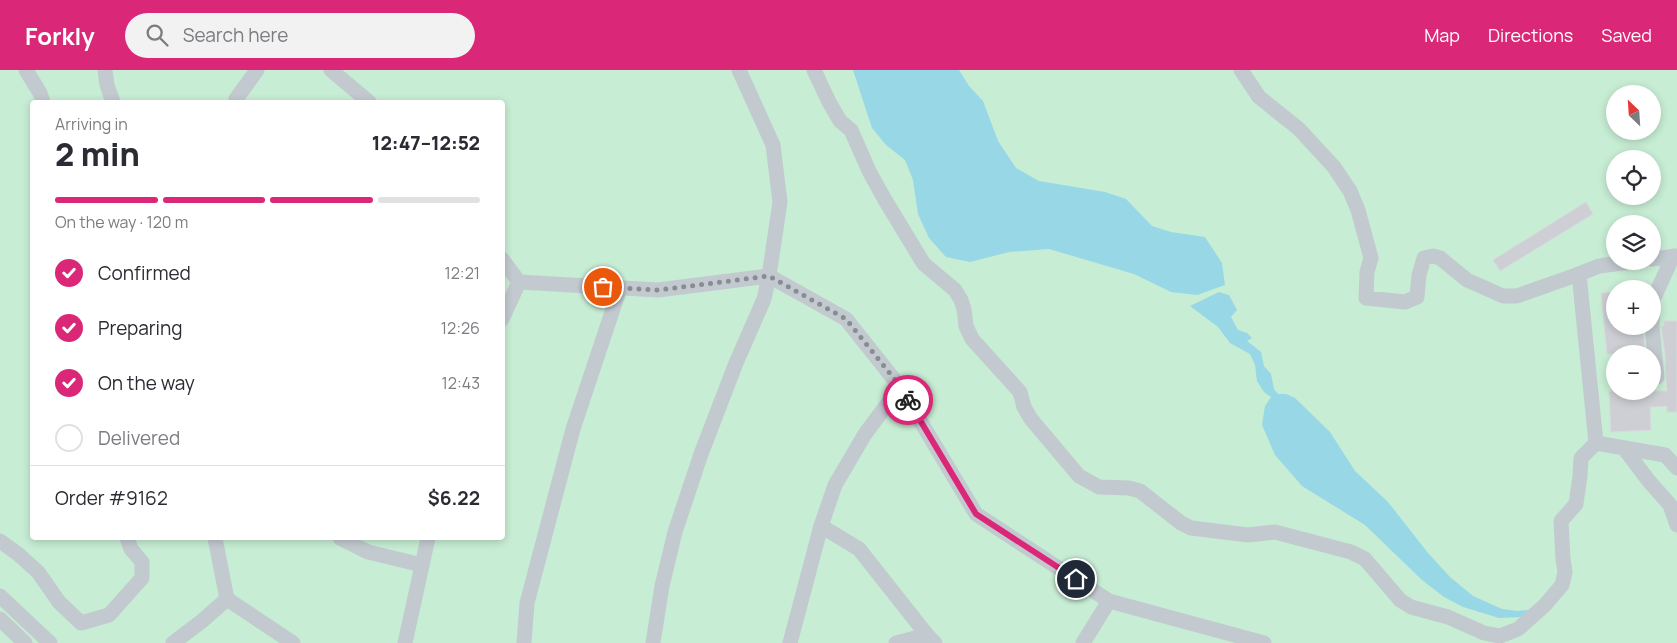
<!DOCTYPE html>
<html lang="en">
<head>
<meta charset="utf-8">
<style>
  :root { --surface:#fff; --page:#f2f2f3; --text:#2b2b33; --muted:#7c7c81; --line:#e1e1e2; --accent:#db2777 }
  body { margin:0; font-family:Manrope,sans-serif; background:var(--page); color:var(--text); height:100vh; display:flex; flex-direction:column; font-size:19px; white-space:nowrap }
  * { box-sizing:border-box; margin:0 }
  p { font-size:16px; color:var(--muted) }
  .icon { flex:none; width:28px; height:28px; fill:none; stroke:currentColor; stroke-width:2; stroke-linecap:round; stroke-linejoin:round }
  .map { position:relative; flex:1; overflow:hidden }
  .sheet { position:absolute; left:30px; top:30px; width:475px; height:440px; display:flex; flex-direction:column; background:var(--surface); border-radius:5px; box-shadow:0 2px 8px #0003 }
  .sheet>* { flex:none }
  .needle { width:32px; rotate:335deg }
  .tools { position:absolute; left:1606px; top:15px; display:grid; gap:10px }
  .tools a { display:grid; place-items:center; width:55px; height:55px; border-radius:50%; background:var(--surface); box-shadow:0 2px 8px #0003; font-size:25px }
  .pin { position:absolute; display:grid; place-items:center; width:42px; height:42px; color:#fff; margin:-21px; border:2px solid #fff; border-radius:50%; box-shadow:0 1px 5px #0007 }
  .courier { position:absolute; display:grid; place-items:center; width:50px; height:50px; margin:-25px; border:4px solid #db2777; border-radius:50%; background:#fff; color:#222; box-shadow:0 1px 6px #0007 }
  .head em { font-style:normal; font-weight:800 }
  .head div { display:flex; flex-direction:column-reverse }
  .head { display:flex; align-items:center; justify-content:space-between; height:85px; padding:0 25px }
  h1 { font-size:32px; font-weight:800; line-height:38px }
  .bar { display:grid; grid-template-columns:repeat(4,1fr); gap:8px 5px; align-content:center; height:60px; padding:0 25px }
  .bar i { height:6px; border-radius:4px; background:var(--line) }
  .bar .active { background:var(--accent) }
  .bar p { grid-column:span 4 }
  .line { display:flex; align-items:center; gap:12px; padding:0 25px; border-top:1px solid var(--line) }
  .line div { flex:1 }
  ol { padding:0 25px; list-style:none }
  li { display:flex; align-items:center; gap:15px; height:55px }
  li p { margin-inline-start:auto }
  li .icon { padding:5px; border-radius:50%; background:var(--accent); color:#fff; stroke-width:4 }
  li:last-child { color:var(--muted) }
  li i { width:28px; height:28px; border:2px solid var(--line); border-radius:50% }
  header { display:flex; align-items:center; gap:30px; box-sizing:border-box; height:70px; padding:0 25px; background:var(--accent); color:#fff }
  header strong { font-size:24px }
  nav { display:flex; gap:28px; margin-inline-start:auto; font-size:18px }
  .search { width:350px; height:45px; background:var(--page); display:flex; align-items:center; gap:12px; box-sizing:border-box; padding:0 18px; border-radius:28px; color:var(--muted); font-size:19px }
  .map>svg:first-child { display:block }
</style>
</head>
<body>
<header>
<strong>Forkly</strong>
<div class="search"><svg class="icon" aria-label="search" viewBox="0 0 24 24"><circle cx="10" cy="10" r="6"/><path d="M15 15l6 6"/></svg>Search here</div>
<nav><a>Map</a><a>Directions</a><a>Saved</a></nav>
</header>
<div class="map">
<svg width="1677" height="573" viewBox="0 0 1677 573">
  <rect width="100%" height="100%" fill="#f5f3f3"/>
  <path fill="#c7edd4" fill-rule="evenodd" d="M0 0H1677V573H0ZM1615 24H1652V61H1615ZM32 32H502V468H32ZM1615 89H1652V126H1615ZM1615 154H1652V191H1615ZM1615 219H1652V256H1615ZM1615 284H1652V321H1615Z"/>
  <g fill="#98d7e5">
    <path d="M853 0H959L969 16 983 31 998 71 1016 98 1039 111 1105 122 1126 129 1152 156 1171 162 1205 167 1222 193 1225 215 1197 225 1171 222 1134 204 1049 179 1009 182 970 192 946 187 929 168 918 144 913 110 905 90 886 75 872 58Z"/>
    <path d="M1219 222 1229 225 1237 240 1231 247 1238 260 1247 263 1252 268 1247 271 1261 282 1264 296 1271 304 1274 319 1278 324H1286L1295 328 1330 362 1355 401 1388 432 1428 483 1450 507 1473 526 1502 539 1517 541 1537 539 1521 547 1499 548 1463 537 1444 527 1422 510 1365 455 1302 416 1275 385 1262 355 1265 336 1271 327 1264 322 1257 311 1255 295 1250 284 1230 273 1218 257 1190 236Z"/>
  </g>
  <g fill="#cdcfd4" stroke="#d7d9dd">
    <path d="M1586 132 1593 144 1500 201 1493 190Z"/>
    <path d="M1615 222V256H1643L1645 284H1607L1601 223Z"/>
    <path d="M1664 251H1677V342H1667V336L1650 337 1651 360 1611 362 1609 321H1667L1665 284 1661 256H1664Z"/>
  </g>
  <g fill="none" stroke-linecap="round" stroke-linejoin="round">
    <g stroke="#c2cad0" stroke-width="15">
      <path d="M26 0 40 23 43 32"/>
      <path d="M105 0 107 15 113 32"/>
      <path d="M331 0 369 32"/>
      <path d="M814 0 829 32 840 51 851 60 869 101 885 130 919 186 924 194 955 220 961 230 964 239 966 256 972 269 1020 322 1024 337 1031 349 1079 406 1099 417 1129 418 1140 421 1181 453 1191 458 1248 465 1275 462 1351 482 1365 489 1400 530 1411 537 1448 547 1484 563 1500 566 1518 559 1545 535 1562 515 1565 502 1563 489 1561 451 1576 434 1580 406 1581 388 1596 373"/>
      <path d="M1241 0 1259 27 1299 59 1334 97 1350 121 1358 140 1371 188 1367 202 1366 228 1405 232 1417 227 1419 205 1424 188 1433 186 1440 188 1467 210 1503 226H1517L1579 204"/>
      <path d="M237 32 236 29 257 0"/>
      <path d="M502 189 519 212 658 220 769 206 846 249 900 317 976 444 1109 531 1264 573"/>
      <path d="M1652 189 1677 186"/>
      <path d="M1638 191 1599 196 1579 204 1596 373 1665 385 1677 398"/>
      <path d="M502 249 519 212"/>
      <path d="M1652 253 1653 230 1673 186"/>
      <path d="M1652 256 1657 307"/>
      <path d="M1624 378 1648 410 1670 435 1677 455"/>
      <path d="M821 456 859 479 927 565 935 573"/>
      <path d="M340 468 368 482 422 495"/>
      <path d="M0 471 18 484 38 502 59 532 81 553 109 545 142 508V492L131 479 127 468"/>
      <path d="M0 526 50 573"/>
      <path d="M227 529 293 573"/>
      <path d="M0 549 25 573"/>
      <path d="M173 573 202 551 227 529 215 468"/>
      <path d="M405 573 428 468"/>
      <path d="M524 573 527 533 573 359 620 218"/>
      <path d="M653 573 662 516 675 462 701 384 736 293 764 229 769 206 780 132 773 75 739 0"/>
      <path d="M790 573 821 456 835 415 865 364 900 317"/>
      <path d="M896 573 927 565"/>
      <path d="M1083 573 1109 531"/>
    </g>
  </g>
  <g fill="none" stroke-linecap="round" stroke-linejoin="round">
    <path stroke="#878d93" stroke-width="5" stroke-dasharray="0 9" d="M603 217 658 220 769 206 846 249 900 316 908 330"/>
    <path stroke="#db2777" stroke-width="6" d="M908 330 976 444 1076 509"/>
  </g>
</svg>
<div class="tools">
<a><svg class="needle" viewBox="-14 -14 28 28"><path d="M0-13l5 13h-10z" fill="#e53935"/><path d="M0 13l5-13h-10z" fill="#7c7c81"/></svg></a>
<a><svg class="icon" aria-label="locate" viewBox="0 0 24 24"><circle cx="12" cy="12" r="6"/><path d="M12 2v4M12 18v4M2 12h4M18 12h4"/></svg></a>
<a><svg class="icon" aria-label="layers" viewBox="0 0 24 24"><path d="M12 4l9 5-9 5-9-5zM3 14l9 5 9-5"/></svg></a>
<a>+</a>
<a>−</a>
</div>
<div class="pin" style="left:603px;top:217px;background:#ea580c"><svg class="icon" aria-label="bag" viewBox="0 0 24 24"><path d="M5 8h14l-1 12H6zM9 8a3 3 0 0 1 6 0"/></svg></div>
<div class="pin" style="left:1076px;top:509px;background:#1f2937"><svg class="icon" aria-label="home" viewBox="0 0 24 24"><path d="M3 11l9-7 9 7M6 9v11h12V9"/></svg></div>
<div class="courier" style="left:908px;top:330px"><svg class="icon" aria-label="bike" viewBox="0 0 24 24"><circle cx="6" cy="16" r="4"/><circle cx="18" cy="16" r="4"/><path d="M6 16l4-8h5l3 8M10 8l3 8H6M13 5h3"/></svg></div>
<section class="sheet">
<div class="head"><div><h1>2 min</h1><p>Arriving in</p></div><em>12:47–12:52</em></div>
<div class="bar"><i class="active"></i><i class="active"></i><i class="active"></i><i></i><p>On the way · 120 m</p></div>
<ol>
<li><svg class="icon" aria-label="check" viewBox="0 0 24 24"><path d="M5 12l5 5 9-10"/></svg>Confirmed<p>12:21</p></li>
<li><svg class="icon" aria-label="check" viewBox="0 0 24 24"><path d="M5 12l5 5 9-10"/></svg>Preparing<p>12:26</p></li>
<li><svg class="icon" aria-label="check" viewBox="0 0 24 24"><path d="M5 12l5 5 9-10"/></svg>On the way<p>12:43</p></li>
<li><i></i>Delivered</li>
</ol>
<div class="line" style="height:65px"><div>Order #9162</div><b>$6.22</b></div>
</section>
</div>
</body>
</html>
